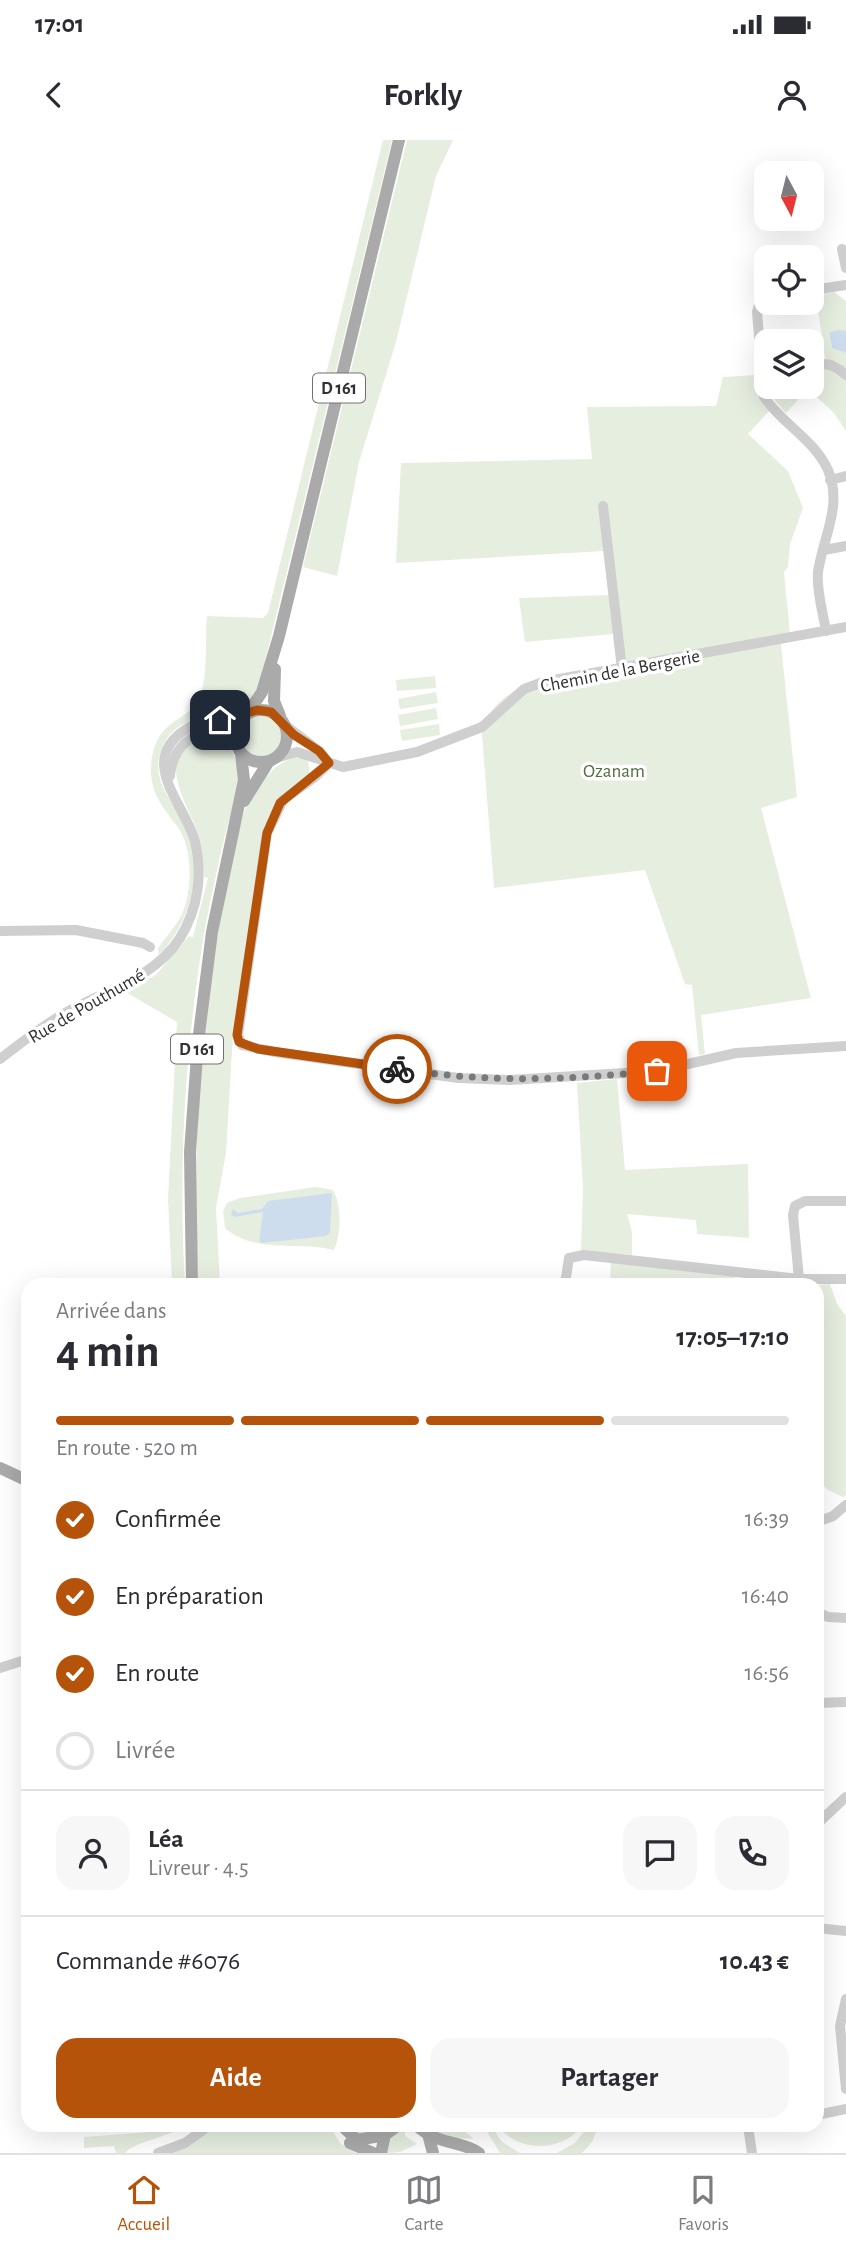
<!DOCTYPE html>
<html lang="fr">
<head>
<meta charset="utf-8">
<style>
  :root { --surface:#fff; --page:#f7f7f7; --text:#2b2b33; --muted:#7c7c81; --line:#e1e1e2; --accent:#b45309 }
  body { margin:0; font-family:"Alegreya Sans",sans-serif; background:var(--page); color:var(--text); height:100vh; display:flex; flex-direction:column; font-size:26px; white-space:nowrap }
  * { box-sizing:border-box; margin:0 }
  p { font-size:23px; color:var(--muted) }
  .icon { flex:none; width:38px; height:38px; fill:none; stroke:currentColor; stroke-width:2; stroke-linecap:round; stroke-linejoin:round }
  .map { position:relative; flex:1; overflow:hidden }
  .panel { position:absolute; left:21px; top:1138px; width:803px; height:854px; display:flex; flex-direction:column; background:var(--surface); border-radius:21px; box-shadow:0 7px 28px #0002 }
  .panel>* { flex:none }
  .needle { width:46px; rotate:173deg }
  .tools { position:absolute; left:754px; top:21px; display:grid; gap:14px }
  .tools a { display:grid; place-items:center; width:70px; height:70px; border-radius:14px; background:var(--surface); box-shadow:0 7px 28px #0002; font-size:35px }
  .pin { position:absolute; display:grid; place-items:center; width:60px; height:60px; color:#fff; margin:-30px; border-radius:14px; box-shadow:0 4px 10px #0006 }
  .courier { position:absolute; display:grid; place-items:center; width:70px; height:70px; margin:-35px; border:5px solid #b45309; border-radius:50%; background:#fff; color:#222; box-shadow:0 2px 9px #0007 }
  .overview em { font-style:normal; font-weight:600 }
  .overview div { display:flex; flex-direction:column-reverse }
  .overview { display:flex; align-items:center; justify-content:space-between; height:119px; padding:0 35px }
  h1 { font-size:46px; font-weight:600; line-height:52px }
  .bar { display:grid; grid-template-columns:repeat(4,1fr); gap:10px 7px; align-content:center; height:84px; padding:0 35px }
  .bar i { height:9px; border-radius:5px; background:var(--line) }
  .bar .active { background:var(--accent) }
  .bar p { grid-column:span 4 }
  .line { display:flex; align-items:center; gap:18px; padding:0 35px; border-top:2px solid var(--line) }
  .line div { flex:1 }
  .round { display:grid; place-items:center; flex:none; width:74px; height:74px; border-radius:21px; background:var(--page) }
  ol { padding:0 35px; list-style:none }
  li { display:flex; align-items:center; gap:21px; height:77px }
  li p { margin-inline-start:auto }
  li .icon { padding:7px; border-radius:50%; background:var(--accent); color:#fff; stroke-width:4 }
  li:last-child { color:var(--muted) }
  li i { width:38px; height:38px; border:4px solid var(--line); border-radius:50% }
  .action { display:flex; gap:14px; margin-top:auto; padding:14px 35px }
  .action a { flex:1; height:80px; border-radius:21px; background:var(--accent); color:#fff; font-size:28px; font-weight:600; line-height:80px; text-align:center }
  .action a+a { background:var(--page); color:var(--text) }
  .status { display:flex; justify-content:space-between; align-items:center; height:49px; padding:0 35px; background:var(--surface); direction:ltr }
  .status svg { height:19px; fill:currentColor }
  header { display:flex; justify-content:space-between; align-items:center; height:91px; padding:0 35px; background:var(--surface); font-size:32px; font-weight:600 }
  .tabs { display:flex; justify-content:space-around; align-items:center; height:98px; border-top:2px solid var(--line); background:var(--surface); font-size:19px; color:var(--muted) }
  .tabs a { display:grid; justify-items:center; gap:4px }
  .tabs .active { color:var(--accent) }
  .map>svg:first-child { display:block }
</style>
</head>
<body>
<div class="status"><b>17:01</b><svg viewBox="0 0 49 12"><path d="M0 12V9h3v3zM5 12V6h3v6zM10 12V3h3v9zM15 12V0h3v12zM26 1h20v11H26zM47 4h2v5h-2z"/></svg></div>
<header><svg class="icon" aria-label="back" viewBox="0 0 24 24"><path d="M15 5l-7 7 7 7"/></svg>Forkly<svg class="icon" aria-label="person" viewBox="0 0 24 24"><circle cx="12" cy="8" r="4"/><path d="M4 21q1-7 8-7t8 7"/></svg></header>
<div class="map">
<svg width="846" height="2013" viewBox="0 0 846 2013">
  <rect width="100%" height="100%" fill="#fff"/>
  <g fill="#e6eee0">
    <path d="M383 0H392L258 550C232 591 181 562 162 608 149 639 172 660 185 686 206 730 191 781 159 815L158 809C165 797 176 787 182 774 193 750 193 707 177 686 163 668 150 652 151 628 154 575 191 583 200 556 208 536 205 498 207 476L263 478 268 473Z"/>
    <path d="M407 0H453L436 36 396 202 359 322 337 436 303 427Z"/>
    <path d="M834 152 846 161V191L829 193 832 208 846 213V230L838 222 825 219 816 155Z"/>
    <path d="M792 193 793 201H766L765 219 763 197Z"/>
    <path d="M825 227 834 230 846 240V291L834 273 808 249 786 273 767 251 768 247H812V229Z"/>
    <path d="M757 235 758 254 770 270 748 294 788 331 803 368 790 404 788 427 784 432 790 494 781 505 797 657 761 668 811 858 701 875 705 914 699 915 692 845 685 844 645 730 494 748 482 594C494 536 570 535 618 526L614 494 525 502 519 458 610 455 604 411 396 423 401 323 592 319 587 267 716 266 723 237Z"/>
    <path d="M435 536 436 548 397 551 396 540Z"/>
    <path d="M436 552 438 563 400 569 398 559Z"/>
    <path d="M436 568 438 579 400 586 398 575Z"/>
    <circle cx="261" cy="596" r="21"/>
    <path d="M439 584 440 595 402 601 400 590Z"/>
    <path d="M207 597C224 597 234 610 238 627 242 648 230 674 225 695 218 724 212 754 206 783 185 902 178 1025 185 1144H172L168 1059 177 882 124 851 156 835 189 796 193 797 208 738 204 737C204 722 203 708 198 693 187 662 150 612 207 597Z"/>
    <path d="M299 617 308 621 310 634 281 657 264 688 233 894 226 1013 216 1068 220 1144H198C192 1009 199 870 229 737 234 715 237 686 247 665 258 645 275 620 299 617Z"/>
    <path d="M617 939 625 1030 748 1024 749 1098 697 1094 696 1080 627 1074 632 1092V1115L581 1111 583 1049 577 943Z"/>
    <path d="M315 1047 333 1050C342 1065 341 1094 334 1110 297 1100 257 1115 225 1088L223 1071 227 1063 240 1058Z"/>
    <path d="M611 1116 735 1132 734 1144H610Z"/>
    <path d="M830 1144 837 1164 846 1176V1355L843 1357 828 1350 817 1338V1145Z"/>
    <path d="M177 1984 188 1985C171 1996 134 2002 125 2013H116L114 2006 84 2008V1997L149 1992Z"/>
    <path d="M216 1984 329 1985 341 2004 356 2013H166L187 2005Z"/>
    <path d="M590 1984 599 1985 592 2002 582 2013H557L575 2003Z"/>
    <path d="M348 1985H382L376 1991 358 1994Z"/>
    <path d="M431 1985H457L474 1999 443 1997Z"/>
    <path d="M483 1985H491L501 2001 520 2013H500Z"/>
    <path d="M498 1985V1984L582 1985C564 2013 515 2013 498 1985Z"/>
    <path d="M405 1989V1996L417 2004 400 2012 387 2013 391 1997Z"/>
  </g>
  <g fill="#cdddee">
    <path d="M838 190 846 191V213L832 208 829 193Z"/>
    <path d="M332 1053 330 1093 326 1096 262 1103 259 1101 263 1072 235 1077 231 1075 233 1069 238 1073 262 1069 268 1061Z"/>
  </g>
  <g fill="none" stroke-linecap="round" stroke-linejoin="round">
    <g stroke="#cfcfcf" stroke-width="10">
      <path d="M842 109 846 128"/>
      <path d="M812 150 846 145"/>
      <path d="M766 157 760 161 757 172 764 257C782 284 814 299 828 330 843 366 823 397 818 432 816 449 823 473 826 491"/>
      <path d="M812 225C827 222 835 225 846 235"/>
      <path d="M830 340 846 336"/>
      <path d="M603 366 622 529"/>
      <path d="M824 410 846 406"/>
      <path d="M285 585 319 611 329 623"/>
      <path d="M276 618 297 612 343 627 417 612 482 587 524 549 543 542 846 487"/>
      <path d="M329 623 315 637 283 660 267 693 238 895 242 905 275 912 458 938 510 940 657 931 736 913 846 906"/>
      <path d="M170 636C172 609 193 587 221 593L236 605"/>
      <path d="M0 791 76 790 143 803 150 807"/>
      <path d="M0 919C21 903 42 886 65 873 104 851 155 838 180 798 198 769 203 734 195 701 185 664 135 620 188 588 205 578 225 582 244 576"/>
      <path d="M799 1139 793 1075 795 1066 805 1061H846"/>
      <path d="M565 1144 569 1118 584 1115 799 1139H846"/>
      <path d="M817 1382 833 1376 846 1365"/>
      <path d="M817 1472 828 1477 846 1478"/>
      <path d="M0 1528 28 1519"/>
      <path d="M817 1563 846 1562"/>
      <path d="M817 1684 846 1657"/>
      <path d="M817 1788 846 1791"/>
      <path d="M846 1859 840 1886 846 1949"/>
      <path d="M817 1975 846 1969"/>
      <path d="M737 1984 753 1985"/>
      <path d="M748 1986 752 2013"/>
      <path d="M158 2013 185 2003 211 1984"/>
    </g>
    <g stroke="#aaa" stroke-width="12">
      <path d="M275 529 274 561 280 576"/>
      <circle cx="261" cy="596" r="26"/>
      <path d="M248 573 262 552 279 496 399 0"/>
      <path d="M244 661 269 621"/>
      <path d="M192 1144 190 1012 198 902 212 792 244 640 241 614"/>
      <path d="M0 1328 28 1341"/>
      <path d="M340 1984 357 2000 385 1995"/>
      <path d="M414 1984 428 1994 433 2013"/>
      <path d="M428 1994C444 2004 464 2002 479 2013"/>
      <path d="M350 2003 373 2013"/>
      <path d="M381 2013 385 1995 400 1984"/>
    </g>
  </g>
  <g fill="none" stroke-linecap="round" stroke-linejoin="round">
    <path stroke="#7a7a7a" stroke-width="7" stroke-dasharray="0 12.6" d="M397 929C490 943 564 940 657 931"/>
    <path stroke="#b45309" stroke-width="9" d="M220 580 257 570 271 572 294 595 319 611 329 623 280 663 267 693 237 895 239 902 258 909 397 929"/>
  </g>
  <g text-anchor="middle" stroke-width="7" stroke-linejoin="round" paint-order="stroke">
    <g fill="#fff" stroke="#707070" stroke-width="2">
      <rect x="313" y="233.5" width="52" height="29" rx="5"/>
      <rect x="171" y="894.5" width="52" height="29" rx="5"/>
    </g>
    <g font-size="18" font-weight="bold" fill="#323232">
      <text x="339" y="254">D 161</text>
      <text x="197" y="915">D 161</text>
    </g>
    <g font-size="19" fill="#323232" stroke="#fff">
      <text transform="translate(620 530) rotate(-11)" y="7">Chemin de la Bergerie</text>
      <text transform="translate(86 865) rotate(-30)" y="7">Rue de Pouthumé</text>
    </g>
    <g font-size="19" fill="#4f6f3e" stroke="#fff">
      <text x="614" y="637">Ozanam</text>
    </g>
  </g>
</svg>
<div class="tools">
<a><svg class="needle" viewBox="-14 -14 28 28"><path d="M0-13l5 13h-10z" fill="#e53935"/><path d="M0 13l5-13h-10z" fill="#7c7c81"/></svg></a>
<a><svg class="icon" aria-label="locate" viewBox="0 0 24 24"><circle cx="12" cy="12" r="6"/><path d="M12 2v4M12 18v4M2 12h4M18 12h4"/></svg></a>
<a><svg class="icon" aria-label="layers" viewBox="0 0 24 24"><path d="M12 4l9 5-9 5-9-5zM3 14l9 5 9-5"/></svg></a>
</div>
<div class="pin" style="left:657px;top:931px;background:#ea580c"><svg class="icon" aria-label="bag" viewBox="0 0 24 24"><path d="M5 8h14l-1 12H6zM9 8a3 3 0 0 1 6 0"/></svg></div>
<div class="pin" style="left:220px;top:580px;background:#1f2937"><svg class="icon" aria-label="home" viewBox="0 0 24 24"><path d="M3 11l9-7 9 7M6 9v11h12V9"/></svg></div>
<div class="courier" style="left:397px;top:929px"><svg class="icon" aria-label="bike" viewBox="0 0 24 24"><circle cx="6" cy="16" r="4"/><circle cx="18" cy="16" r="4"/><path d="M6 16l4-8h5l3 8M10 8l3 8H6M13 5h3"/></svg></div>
<section class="panel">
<div class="overview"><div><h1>4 min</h1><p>Arrivée dans</p></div><em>17:05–17:10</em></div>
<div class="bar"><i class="active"></i><i class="active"></i><i class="active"></i><i></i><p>En route · 520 m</p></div>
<ol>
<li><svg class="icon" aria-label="check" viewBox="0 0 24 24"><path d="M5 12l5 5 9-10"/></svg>Confirmée<p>16:39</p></li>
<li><svg class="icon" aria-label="check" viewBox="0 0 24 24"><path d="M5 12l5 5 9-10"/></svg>En préparation<p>16:40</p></li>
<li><svg class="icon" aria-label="check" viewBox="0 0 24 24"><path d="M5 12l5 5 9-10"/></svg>En route<p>16:56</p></li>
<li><i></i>Livrée</li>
</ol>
<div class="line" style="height:126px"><a class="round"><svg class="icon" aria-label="person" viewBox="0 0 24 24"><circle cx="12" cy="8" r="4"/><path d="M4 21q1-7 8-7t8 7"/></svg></a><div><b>Léa</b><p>Livreur · 4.5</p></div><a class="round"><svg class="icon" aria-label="chat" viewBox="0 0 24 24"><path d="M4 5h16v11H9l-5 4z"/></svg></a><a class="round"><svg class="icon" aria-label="phone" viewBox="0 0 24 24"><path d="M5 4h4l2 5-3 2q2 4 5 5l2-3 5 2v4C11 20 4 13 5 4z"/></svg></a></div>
<div class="line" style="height:91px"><div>Commande #6076</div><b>10.43 €</b></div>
<div class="action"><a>Aide</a><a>Partager</a></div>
</section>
</div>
<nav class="tabs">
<a class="active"><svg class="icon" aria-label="home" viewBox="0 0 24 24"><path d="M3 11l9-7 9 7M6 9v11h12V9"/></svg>Accueil</a>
<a><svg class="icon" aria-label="map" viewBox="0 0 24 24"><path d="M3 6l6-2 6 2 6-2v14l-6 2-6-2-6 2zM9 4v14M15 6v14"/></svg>Carte</a>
<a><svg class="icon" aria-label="saved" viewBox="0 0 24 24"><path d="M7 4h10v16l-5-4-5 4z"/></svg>Favoris</a>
</nav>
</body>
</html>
